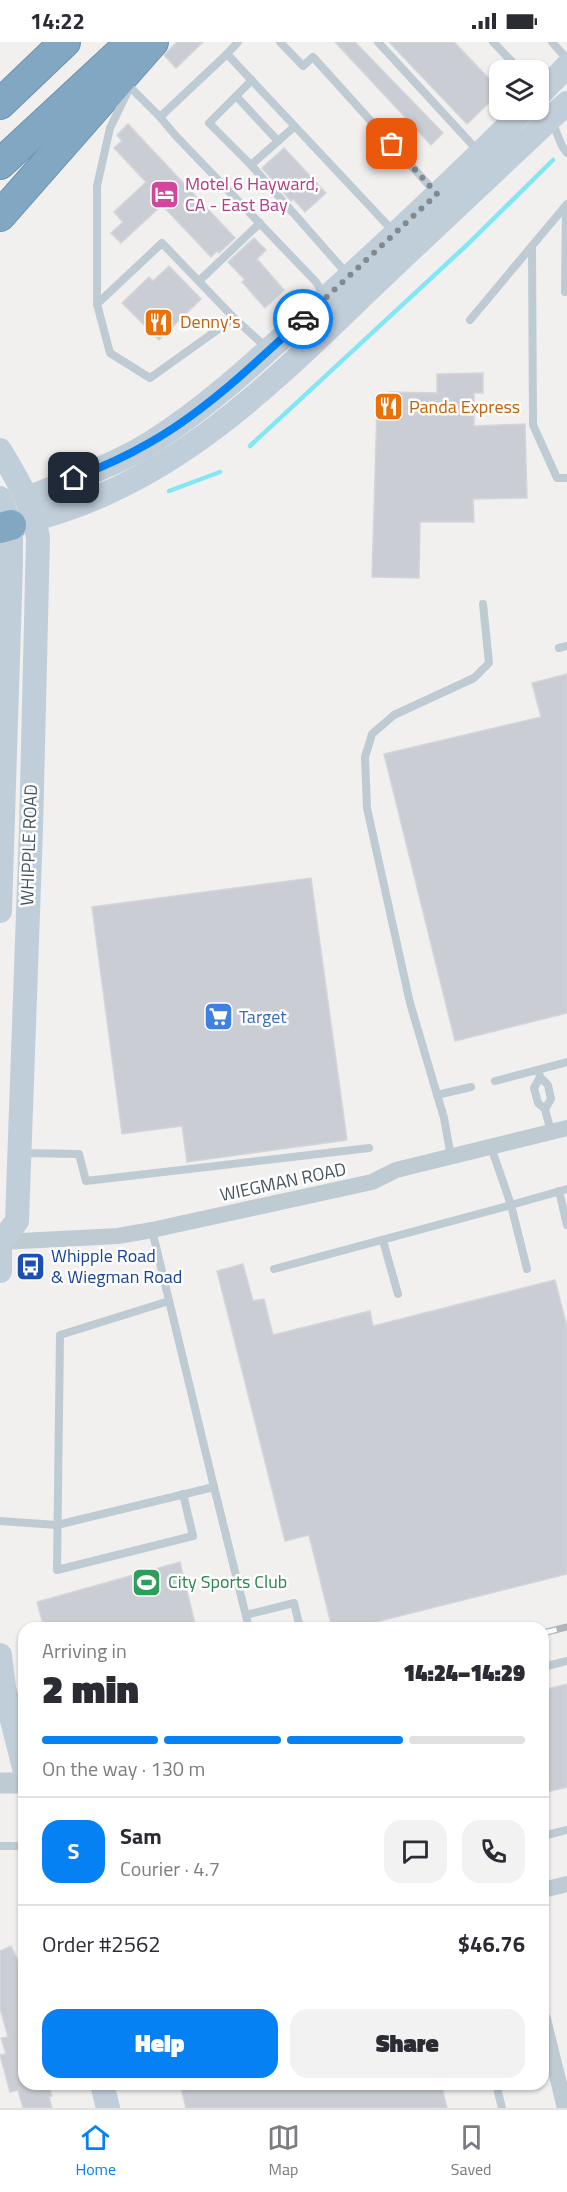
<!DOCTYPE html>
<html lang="en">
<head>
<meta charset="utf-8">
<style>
  :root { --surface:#fff; --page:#f2f2f3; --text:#2b2b33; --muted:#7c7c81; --line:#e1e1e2; --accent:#0681f4 }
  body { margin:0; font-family:"Titillium Web",sans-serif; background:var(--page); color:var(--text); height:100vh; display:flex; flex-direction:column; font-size:22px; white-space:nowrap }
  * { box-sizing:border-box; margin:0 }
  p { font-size:20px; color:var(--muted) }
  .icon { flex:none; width:33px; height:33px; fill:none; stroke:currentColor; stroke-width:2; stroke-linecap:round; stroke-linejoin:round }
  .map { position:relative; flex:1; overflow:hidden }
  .sheet { position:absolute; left:18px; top:1580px; width:531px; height:468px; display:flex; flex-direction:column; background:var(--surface); border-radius:18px; box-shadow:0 2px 4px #0004 }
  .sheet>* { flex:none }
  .controls { position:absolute; left:489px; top:18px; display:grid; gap:12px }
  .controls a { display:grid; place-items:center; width:60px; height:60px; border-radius:12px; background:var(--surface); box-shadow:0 2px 4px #0004; font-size:30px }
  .pin { position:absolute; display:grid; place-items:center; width:51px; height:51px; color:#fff; margin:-26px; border-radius:12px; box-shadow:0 3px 9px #0006 }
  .courier { position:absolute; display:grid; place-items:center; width:60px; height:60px; margin:-30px; border:4px solid #0681f4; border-radius:50%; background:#fff; color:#222; box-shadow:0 2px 8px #0007 }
  .overview em { font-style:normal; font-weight:800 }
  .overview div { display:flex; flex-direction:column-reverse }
  .overview { display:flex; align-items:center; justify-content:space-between; height:102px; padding:0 24px }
  h1 { font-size:39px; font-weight:800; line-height:45px }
  .bar { display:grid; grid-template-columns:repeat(4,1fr); gap:9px 6px; align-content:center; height:72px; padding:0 24px }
  .bar i { height:8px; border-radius:4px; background:var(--line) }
  .bar .on { background:var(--accent) }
  .bar p { grid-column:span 4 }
  .line { display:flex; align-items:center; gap:15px; padding:0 24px; border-top:2px solid var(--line) }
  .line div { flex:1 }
  .round { display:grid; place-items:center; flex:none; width:63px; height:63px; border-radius:18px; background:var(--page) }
  .primary-button { display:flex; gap:12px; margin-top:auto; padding:12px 24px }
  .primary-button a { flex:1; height:69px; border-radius:18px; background:var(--accent); color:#fff; font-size:24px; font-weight:800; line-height:69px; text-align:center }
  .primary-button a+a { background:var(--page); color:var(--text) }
  .status { display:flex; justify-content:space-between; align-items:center; height:42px; padding:0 30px; background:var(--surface); direction:ltr }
  .status svg { height:16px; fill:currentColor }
  .tabs { display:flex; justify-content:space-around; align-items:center; height:84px; border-top:2px solid var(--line); background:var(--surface); font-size:16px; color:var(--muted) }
  .tabs a { display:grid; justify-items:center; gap:3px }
  .tabs .on { color:var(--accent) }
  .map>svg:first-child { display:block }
</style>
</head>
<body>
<div class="status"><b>14:22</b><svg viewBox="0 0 49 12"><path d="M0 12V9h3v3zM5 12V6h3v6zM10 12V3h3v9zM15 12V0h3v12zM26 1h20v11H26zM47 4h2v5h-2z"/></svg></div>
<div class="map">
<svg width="567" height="2066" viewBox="0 0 567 2066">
  <rect width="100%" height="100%" fill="#f2efef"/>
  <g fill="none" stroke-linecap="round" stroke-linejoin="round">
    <g stroke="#82e6f5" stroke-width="4.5">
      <path d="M250 404 468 202 553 118"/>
      <path d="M169 449 220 430"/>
    </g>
  </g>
  <g fill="#caced4" stroke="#d2d6db" stroke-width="1.5">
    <path d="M177 0H203L176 26 164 13Z"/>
    <path d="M335 0H355L443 91 431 103Z"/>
    <path d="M389 0H454L500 48V50L467 82Z"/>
    <path d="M128 82 235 196 219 211 217 209 211 215 162 163 121 201 111 191 123 180 114 170 146 140 114 106 122 99 117 93Z"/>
    <path d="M284 106 326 151 305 170 293 157 291 159 262 126Z"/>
    <path d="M254 196 266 208 257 217 284 248 265 266 242 240 245 238 228 220Z"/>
    <path d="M169 224 201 257 159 298 122 261 149 235 153 239Z"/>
    <path d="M483 331V351H474V384L525 382 527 456 473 457 474 480H420L419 536 372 535 377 366 389 350 437 351V332Z"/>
    <path d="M567 632V971L455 999 384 712 541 675 532 641Z"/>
    <path d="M311 836 347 1098 187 1120 182 1084 122 1092 92 865Z"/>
    <path d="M243 1222 253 1259 264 1257 273 1293 370 1269 373 1284 555 1238 567 1285V1532L352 1586H332L309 1493 285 1499 217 1229Z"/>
    <path d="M180 1520 196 1586H44L37 1560Z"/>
    <path d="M567 1642V1745L543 1751V1648Z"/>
    <path d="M11 1904 24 1932V2042H48L52 2054 49 2055 52 2066H23L18 2048 10 2050 6 2035 0 2013 6 2012 1 1996 8 1995 0 1966V1909Z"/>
    <path d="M180 2042H441L447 2066H186Z"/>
  </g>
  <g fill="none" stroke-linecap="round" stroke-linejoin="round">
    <defs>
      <g id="motorway">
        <path d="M0 62 65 0"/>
        <path d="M0 122 123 8"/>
        <path d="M0 174 153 0"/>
        <path d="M0 486 11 483"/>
      </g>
    </defs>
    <use href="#motorway" stroke="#6d91af" stroke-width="32"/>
    <g stroke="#becbd3" stroke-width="8">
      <path d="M280 0 303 24 313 15 435 150"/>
      <path d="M378 0 478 109"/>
      <path d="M493 0 520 28"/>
      <path d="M552 0 567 17"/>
      <path d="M227 12 238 0"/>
      <path d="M252 38 209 81 251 123 294 85"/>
      <path d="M236 54 278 99"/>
      <path d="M160 75 175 93 316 240 324 253"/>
      <path d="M552 79 562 104 567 111"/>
      <path d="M251 123 348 233"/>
      <path d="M566 164 565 250H567"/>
      <path d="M532 205 533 383 557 436H567"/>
      <path d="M199 239 260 181"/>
      <path d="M97 262V144L110 86 130 45 160 75 227 12 394 190"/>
      <path d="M234 276 162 201 97 262 110 311 150 336 234 276 268 307"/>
      <path d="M470 278 567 162"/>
      <path d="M559 606 567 604"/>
      <path d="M539 1031 540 1035 548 1043 551 1057 545 1067"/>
      <path d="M540 1035 534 1046 538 1061 545 1067 551 1090"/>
      <path d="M495 1039 567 1020"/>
      <path d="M437 1053 471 1045"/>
      <path d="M22 1111 79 1112 86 1139 369 1106"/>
      <path d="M451 1115 444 1076 410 961 367 766 365 715 372 692 394 673 474 636 489 621 483 562"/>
      <path d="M559 1149 567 1183"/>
      <path d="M152 1188 214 1445"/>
      <path d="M383 1199 398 1252"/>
      <path d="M274 1227 511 1163 491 1105"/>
      <path d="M527 1227 511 1163 567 1147"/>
      <path d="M169 1259 60 1293 57 1528 193 1494 183 1452"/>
      <path d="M0 1479 57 1483 214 1445 249 1586"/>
      <path d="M246 1573 294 1561 300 1586"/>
      <path d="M543 1625 567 1619"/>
      <path d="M543 1794 567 1788"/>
      <path d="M0 1804H24"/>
      <path d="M496 2042 502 2066"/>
    </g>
    <g stroke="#becbd3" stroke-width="16">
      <path d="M1 1200 118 1194 152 1188 372 1140 396 1128 567 1086"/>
      <path d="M543 1848 567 1842"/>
      <path d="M543 1977 565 2066"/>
    </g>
    <path stroke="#becbd3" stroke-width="21" d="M0 1741H24"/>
    <g stroke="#c0ceda" stroke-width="24">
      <path d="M538 54 567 24"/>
      <path d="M0 408C17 437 33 462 38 496L31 787 17 1179 1 1200"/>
      <path d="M0 456 11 483V521L0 869"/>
      <path d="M28 456C69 438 114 424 152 400 212 362 264 312 317 264 387 200 457 135 524 68"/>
      <path d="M19 481C170 447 272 341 379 238 441 179 504 120 567 61"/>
      <path d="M0 1198V1229"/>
      <path d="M0 1613 4 1646 24 1726"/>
      <path d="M102 2042 108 2066"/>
    </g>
    <use href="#motorway" stroke="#82a7c3" stroke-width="30"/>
    <defs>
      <path id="rail" d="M543 1591 567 1585"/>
    </defs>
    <use href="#rail" stroke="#b0b5ba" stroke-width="7"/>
    <use href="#rail" stroke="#fff" stroke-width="4.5" stroke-dasharray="14" stroke-linecap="butt"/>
  </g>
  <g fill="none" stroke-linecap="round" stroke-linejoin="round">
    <path stroke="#828a91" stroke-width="6" stroke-dasharray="0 10.8" d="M303 277 437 152 392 102"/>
    <path stroke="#0681f4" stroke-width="8" d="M74 436C100 426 125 415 149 401 205 370 256 320 303 277"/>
  </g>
  <defs>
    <symbol id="hotel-square" viewBox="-11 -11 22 22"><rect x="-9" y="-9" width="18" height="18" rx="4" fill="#d1479c" stroke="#fff"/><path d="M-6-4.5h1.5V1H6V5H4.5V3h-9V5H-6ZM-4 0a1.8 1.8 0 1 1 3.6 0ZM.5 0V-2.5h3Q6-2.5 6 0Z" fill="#fff"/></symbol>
    <symbol id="restaurant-square" viewBox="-11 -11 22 22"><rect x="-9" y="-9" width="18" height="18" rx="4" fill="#e8710a" stroke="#fff"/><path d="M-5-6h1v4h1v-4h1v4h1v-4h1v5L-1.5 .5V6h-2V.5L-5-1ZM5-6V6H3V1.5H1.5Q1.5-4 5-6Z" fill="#fff"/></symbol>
    <symbol id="supermarket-square" viewBox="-11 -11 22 22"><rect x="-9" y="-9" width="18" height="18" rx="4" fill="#3f7fe0" stroke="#fff"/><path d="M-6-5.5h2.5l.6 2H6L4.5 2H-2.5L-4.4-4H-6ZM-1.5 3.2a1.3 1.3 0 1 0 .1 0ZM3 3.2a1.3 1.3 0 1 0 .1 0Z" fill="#fff"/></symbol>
    <symbol id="bus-square" viewBox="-11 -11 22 22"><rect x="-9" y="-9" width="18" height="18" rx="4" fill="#1a4fb4" stroke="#fff"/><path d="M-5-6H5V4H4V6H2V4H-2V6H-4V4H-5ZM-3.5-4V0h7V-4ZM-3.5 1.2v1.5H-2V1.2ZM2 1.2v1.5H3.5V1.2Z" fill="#fff"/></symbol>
    <symbol id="stadium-square" viewBox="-11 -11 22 22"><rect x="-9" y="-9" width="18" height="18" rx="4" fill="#2e9e5b" stroke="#fff"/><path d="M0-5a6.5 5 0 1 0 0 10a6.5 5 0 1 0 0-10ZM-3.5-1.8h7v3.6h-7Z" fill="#fff"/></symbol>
  </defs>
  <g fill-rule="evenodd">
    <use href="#hotel-square" x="148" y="136" width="33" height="33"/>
    <use href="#restaurant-square" x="142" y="264" width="33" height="33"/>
    <use href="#restaurant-square" x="372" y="348" width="33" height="33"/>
    <use href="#supermarket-square" x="202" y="958" width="33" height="33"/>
    <use href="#bus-square" x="14" y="1208" width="33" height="33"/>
    <use href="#stadium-square" x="130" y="1524" width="33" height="33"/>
  </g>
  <g text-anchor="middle" stroke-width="5" stroke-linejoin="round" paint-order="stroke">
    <g font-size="18" fill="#b23c85" stroke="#fff" text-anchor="start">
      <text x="185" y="148">Motel 6 Hayward,<tspan x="185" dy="21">CA - East Bay</tspan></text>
    </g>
    <g font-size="18" fill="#c56008" stroke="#fff" text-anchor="start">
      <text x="180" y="286">Denny's</text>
      <text x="409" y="371">Panda Express</text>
    </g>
    <g font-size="18" fill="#45545f" stroke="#fff">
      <text transform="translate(29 803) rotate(-88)" y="6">WHIPPLE ROAD</text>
      <text transform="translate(283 1140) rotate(-12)" y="6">WIEGMAN ROAD</text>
    </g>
    <g font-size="18" fill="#366cbe" stroke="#fff" text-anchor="start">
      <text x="239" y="981">Target</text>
    </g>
    <g font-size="18" fill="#164399" stroke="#fff" text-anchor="start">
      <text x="51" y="1220">Whipple Road<tspan x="51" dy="21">&amp; Wiegman Road</tspan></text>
    </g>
    <g font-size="18" fill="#27864d" stroke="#fff" text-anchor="start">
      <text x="168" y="1546">City Sports Club</text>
    </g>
  </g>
</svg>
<div class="controls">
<a><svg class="icon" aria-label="layers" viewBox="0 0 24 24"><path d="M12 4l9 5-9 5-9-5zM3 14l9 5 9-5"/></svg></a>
</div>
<div class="pin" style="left:392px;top:102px;background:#ea580c"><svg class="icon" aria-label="bag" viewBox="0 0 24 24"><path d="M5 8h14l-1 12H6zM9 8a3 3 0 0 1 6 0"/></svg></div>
<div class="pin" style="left:74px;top:436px;background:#1f2937"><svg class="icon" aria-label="home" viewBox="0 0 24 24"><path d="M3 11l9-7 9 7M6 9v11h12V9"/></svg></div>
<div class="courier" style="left:303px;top:277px"><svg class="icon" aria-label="car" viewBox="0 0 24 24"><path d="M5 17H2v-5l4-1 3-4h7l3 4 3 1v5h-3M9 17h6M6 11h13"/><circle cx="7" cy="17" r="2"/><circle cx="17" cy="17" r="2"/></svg></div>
<section class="sheet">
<div class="overview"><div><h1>2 min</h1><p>Arriving in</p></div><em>14:24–14:29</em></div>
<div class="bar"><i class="on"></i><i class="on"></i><i class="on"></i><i></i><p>On the way · 130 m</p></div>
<div class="line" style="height:108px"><b class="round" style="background:var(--accent);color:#fff">S</b><div><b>Sam</b><p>Courier · 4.7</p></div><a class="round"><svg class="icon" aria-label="chat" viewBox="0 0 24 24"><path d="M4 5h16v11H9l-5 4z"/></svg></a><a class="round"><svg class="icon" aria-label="phone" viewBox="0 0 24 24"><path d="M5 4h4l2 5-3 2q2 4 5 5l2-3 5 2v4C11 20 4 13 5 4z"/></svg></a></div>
<div class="line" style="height:78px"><div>Order #2562</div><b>$46.76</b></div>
<div class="primary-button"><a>Help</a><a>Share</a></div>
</section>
</div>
<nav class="tabs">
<a class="on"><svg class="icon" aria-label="home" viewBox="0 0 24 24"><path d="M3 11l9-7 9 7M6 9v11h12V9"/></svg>Home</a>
<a><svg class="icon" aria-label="map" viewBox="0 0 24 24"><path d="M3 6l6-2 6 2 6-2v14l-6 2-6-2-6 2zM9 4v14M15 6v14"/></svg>Map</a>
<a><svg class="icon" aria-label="saved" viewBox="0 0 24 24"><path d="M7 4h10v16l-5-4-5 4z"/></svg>Saved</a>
</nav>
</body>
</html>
